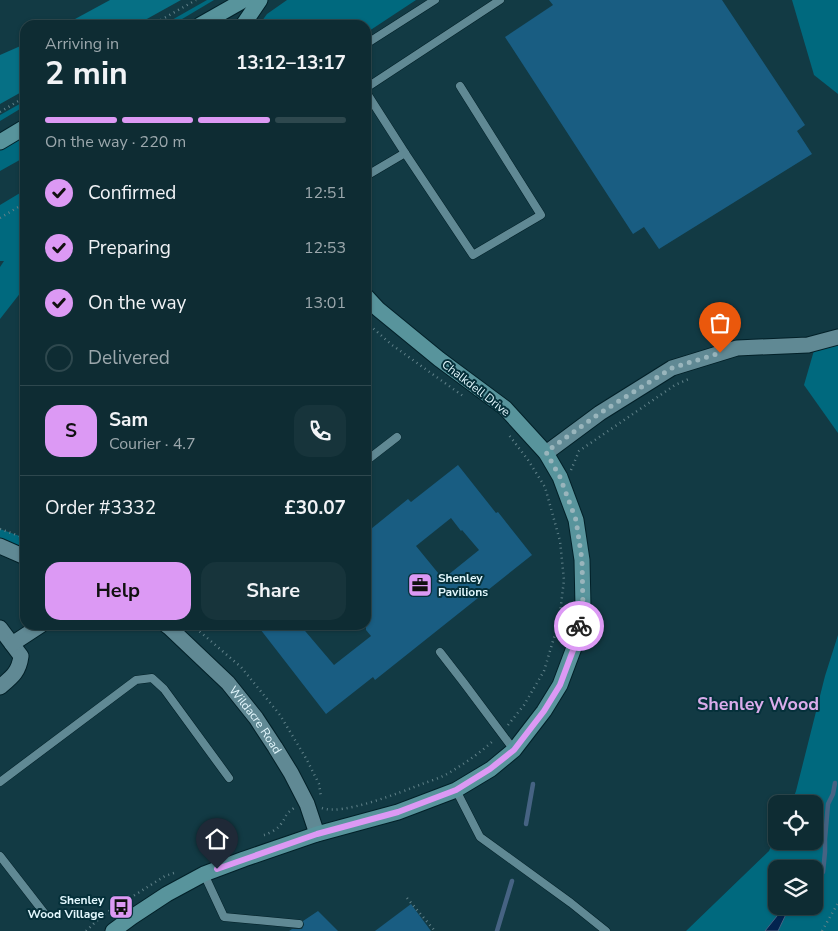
<!DOCTYPE html>
<html lang="en">
<head>
<meta charset="utf-8">
<style>
  :root { --surface:#0e2c33; --page:#17343b; --text:#f1f3f6; --muted:#9ba7ac; --line:#2e484e; --accent:#dc99f4 }
  body { margin:0; font-family:"Nunito Sans",sans-serif; background:var(--page); color:var(--text); height:100vh; display:flex; flex-direction:column; font-size:19px; white-space:nowrap }
  * { box-sizing:border-box; margin:0 }
  p { font-size:16px; color:var(--muted) }
  .icon { flex:none; width:28px; height:28px; fill:none; stroke:currentColor; stroke-width:2; stroke-linecap:round; stroke-linejoin:round }
  .map { position:relative; flex:1; overflow:hidden }
  .panel { position:absolute; left:20px; top:20px; width:351px; height:610px; display:flex; flex-direction:column; background:var(--surface); border-radius:15px; box-shadow:0 1px 4px #0004,0 0 0 1px var(--line) }
  .panel>* { flex:none }
  .tools { position:absolute; left:768px; top:795px; display:grid; gap:10px }
  .tools a { display:grid; place-items:center; width:55px; height:55px; border-radius:10px; background:var(--surface); box-shadow:0 1px 4px #0004,0 0 0 1px var(--line); font-size:25px }
  .pin { position:absolute; display:grid; place-items:center; width:42px; height:42px; color:#fff; margin:-51px -21px; border-radius:50% 50% 50% 0; rotate:-45deg; box-shadow:0 0 5px #0007 }
  .pin .icon { rotate:45deg }
  .courier { position:absolute; display:grid; place-items:center; width:50px; height:50px; margin:-25px; border:4px solid #dc99f4; border-radius:50%; background:#fff; color:#222; box-shadow:0 1px 6px #0007 }
  .overview em { font-style:normal; font-weight:700 }
  .overview div { display:flex; flex-direction:column-reverse }
  .overview { display:flex; align-items:center; justify-content:space-between; height:85px; padding:0 25px }
  h1 { font-size:32px; font-weight:700; line-height:38px }
  .bar { display:grid; grid-template-columns:repeat(4,1fr); gap:8px 5px; align-content:center; height:60px; padding:0 25px }
  .bar i { height:6px; border-radius:4px; background:var(--line) }
  .bar .active { background:var(--accent) }
  .bar p { grid-column:span 4 }
  .line { display:flex; align-items:center; gap:12px; padding:0 25px; border-top:1px solid var(--line) }
  .line div { flex:1 }
  .round { display:grid; place-items:center; flex:none; width:52px; height:52px; border-radius:15px; background:var(--page) }
  ol { padding:0 25px; list-style:none }
  li { display:flex; align-items:center; gap:15px; height:55px }
  li p { margin-inline-start:auto }
  li .icon { padding:5px; border-radius:50%; background:var(--accent); color:#111; stroke-width:4 }
  li:last-child { color:var(--muted) }
  li i { width:28px; height:28px; border:2px solid var(--line); border-radius:50% }
  .cta { display:flex; gap:10px; margin-top:auto; padding:10px 25px }
  .cta a { flex:1; height:58px; border-radius:15px; background:var(--accent); color:#111; font-size:20px; font-weight:700; line-height:58px; text-align:center }
  .cta a+a { background:var(--page); color:var(--text) }
  .map>svg:first-child { display:block }
</style>
</head>
<body>
<div class="map">
<svg width="838" height="931" viewBox="0 0 838 931">
  <rect width="100%" height="100%" fill="#123a44"/>
  <g fill="#00697e" fill-rule="evenodd">
    <path d="M207 0H214L172 25H163Z"/>
    <path d="M287 0H416L366 33V25H259L267 14Z"/>
    <path d="M792 0H838V94L814 75Z"/>
    <path d="M25 101V106L0 121V115Z"/>
    <path d="M25 127V157L0 171V142Z"/>
    <path d="M25 190V287L0 319V267L4 261H0V205Z"/>
    <path d="M838 341V433L804 385 815 347Z"/>
    <path d="M0 529 25 538V557L0 546Z"/>
    <path d="M838 635V931H686L769 851 776 835V841H814V804H791L796 791 825 676ZM776 869H814V906H776Z"/>
  </g>
  <g fill="#067085">
    <path d="M110 0H181L136 25H64Z"/>
    <path d="M25 44V90L0 104V55Z"/>
  </g>
  <g fill="#03244f" stroke="#466383">
    <path d="M818 871 823 872C823 879 819 885 814 889V875Z"/>
    <path d="M785 906H791L788 910 778 931H765Z"/>
  </g>
  <g fill="none" stroke-linecap="round" stroke-linejoin="round">
    <g stroke="#466383" stroke-width="4.5">
      <path d="M526 824 533 784"/>
      <path d="M823 872 825 852V839L828 804 833 794 835 783"/>
      <path d="M497 931 512 881"/>
    </g>
  </g>
  <g fill="#195d82" fill-rule="evenodd">
    <path d="M549 0H722L805 125 797 131 812 154 659 249 644 227 633 234 505 37 553 5Z"/>
    <path d="M458 465 496 513 498 512 532 555 375 680 373 677 326 714 257 625H300L334 665 371 636 366 630V533L408 499 411 502ZM451 518 461 531 462 530 479 550 443 579 416 546Z"/>
    <path d="M411 904 431 931H375Z"/>
    <path d="M318 911 338 931H289L292 929H302L304 925 303 921Z"/>
  </g>
  <g fill="none" stroke-linecap="round" stroke-linejoin="round">
    <defs>
      <g id="lane">
        <path d="M366 44 435 0"/>
        <path d="M366 88 500 0"/>
        <path d="M366 92 405 153"/>
        <path d="M366 176 405 153 473 255 541 215 460 86"/>
        <path d="M366 461 397 437"/>
        <path d="M440 652 464 683 514 750"/>
        <path d="M0 782 136 680 152 678 164 689 229 778"/>
        <path d="M456 790 480 837 571 903 606 931"/>
        <path d="M0 856 45 914"/>
        <path d="M204 874 224 917 299 924"/>
      </g>
      <g id="street">
        <path d="M546 453 600 413 672 368 737 348 808 345 838 337"/>
        <path d="M0 546 25 557"/>
        <path id="s1" d="M166 625 170 628 228 683 256 718 275 747 291 773 307 804 317 834"/>
        <path d="M0 628 21 656C19 672 12 677 0 687"/>
        <path d="M12 644 41 625"/>
      </g>
      <g id="secondary">
        <path d="M200 25 244 0"/>
        <path d="M243 25 260 0"/>
        <path d="M0 142 25 127"/>
        <path d="M113 931 132 917 167 894 204 874 244 859 317 834 398 812 456 790 491 769 514 750 544 711 560 685 575 645 583 607 582 560 576 520 560 477 546 453 505 408 439 359 378 309 366 296"/>
      </g>
    </defs>
    <use href="#lane" stroke="#022028" stroke-width="9"/>
    <use href="#street" stroke="#022028" stroke-width="17"/>
    <use href="#secondary" stroke="#022028" stroke-width="17"/>
    <g stroke="#61828a" stroke-width="2.5" stroke-dasharray="1 4" stroke-linecap="butt">
      <path d="M152 25 196 0"/>
      <path d="M0 112 25 97"/>
      <path d="M0 218 25 203"/>
      <path d="M366 322 392 345 463 396"/>
      <path d="M571 470 579 451 675 385 691 378"/>
      <path d="M0 529 25 538"/>
      <path d="M192 625 241 667 280 715 307 760 319 784 321 797"/>
      <path d="M508 725 524 705 544 671 559 621 564 580 560 541 545 487 528 460 509 435"/>
      <path d="M322 808C342 816 401 792 422 784 430 781 440 778 447 774 464 764 480 753 494 740"/>
      <path d="M264 835C270 833 278 829 281 824 287 816 284 815 294 808"/>
      <path d="M407 898 435 931"/>
      <path d="M86 931 103 915 165 876 174 873"/>
      <path d="M822 931 838 903"/>
    </g>
    <use href="#lane" stroke="#608994" stroke-width="8"/>
    <use href="#street" stroke="#608994" stroke-width="15"/>
    <use href="#secondary" stroke="#58949c" stroke-width="15"/>
  </g>
  <g fill="none" stroke-linecap="round" stroke-linejoin="round">
    <path stroke="#99b5bc" stroke-width="5" stroke-dasharray="0 9" d="M579 626 583 608 582 560 576 520 560 477 546 452 600 413 672 368 720 353"/>
    <path stroke="#dc99f4" stroke-width="6" d="M217 869 317 834 398 812 456 790 490 769 514 750 544 711 560 685 575 645 579 626"/>
  </g>
  <defs>
    <symbol id="office-square" viewBox="-11 -11 22 22"><rect x="-9" y="-9" width="18" height="18" rx="4" fill="#dc99f4" stroke="#05303a"/><path d="M-6-3h4V-5.5h4V-3h4V5H-6ZM-1-4.5V-3h2v-1.5ZM-6 0V1H6V0Z" fill="#111"/></symbol>
    <symbol id="bus-square" viewBox="-11 -11 22 22"><rect x="-9" y="-9" width="18" height="18" rx="4" fill="#dc99f4" stroke="#05303a"/><path d="M-5-6H5V4H4V6H2V4H-2V6H-4V4H-5ZM-3.5-4V0h7V-4ZM-3.5 1.2v1.5H-2V1.2ZM2 1.2v1.5H3.5V1.2Z" fill="#111"/></symbol>
  </defs>
  <g fill-rule="evenodd">
    <use href="#office-square" x="406" y="571" width="28" height="28"/>
    <use href="#bus-square" x="107" y="893" width="28" height="28"/>
  </g>
  <g text-anchor="middle" stroke-width="4" stroke-linejoin="round" paint-order="stroke">
    <g font-size="12" fill="#e2f7fd" stroke="#05303a">
      <text transform="translate(476 388) rotate(38)" y="4">Chalkdell Drive</text>
      <text dy="4" stroke="none"><textPath href="#s1" startOffset="131">Wildacre Road</textPath></text>
    </g>
    <g font-size="12" font-weight="bold" fill="#e2f7fd" stroke="#05303a" text-anchor="start">
      <text x="438" y="582">Shenley<tspan x="438" dy="14">Pavilions</tspan></text>
      <text x="104" y="904" text-anchor="end">Shenley<tspan x="104" dy="14">Wood Village</tspan></text>
    </g>
    <g font-size="18" font-weight="bold" fill="#daaceb" stroke="#05303a">
      <text x="758" y="710">Shenley Wood</text>
    </g>
  </g>
</svg>
<div class="tools">
<a><svg class="icon" aria-label="locate" viewBox="0 0 24 24"><circle cx="12" cy="12" r="6"/><path d="M12 2v4M12 18v4M2 12h4M18 12h4"/></svg></a>
<a><svg class="icon" aria-label="layers" viewBox="0 0 24 24"><path d="M12 4l9 5-9 5-9-5zM3 14l9 5 9-5"/></svg></a>
</div>
<div class="pin" style="left:720px;top:353px;background:#ea580c"><svg class="icon" aria-label="bag" viewBox="0 0 24 24"><path d="M5 8h14l-1 12H6zM9 8a3 3 0 0 1 6 0"/></svg></div>
<div class="pin" style="left:217px;top:869px;background:#1f2937"><svg class="icon" aria-label="home" viewBox="0 0 24 24"><path d="M3 11l9-7 9 7M6 9v11h12V9"/></svg></div>
<div class="courier" style="left:579px;top:626px"><svg class="icon" aria-label="bike" viewBox="0 0 24 24"><circle cx="6" cy="16" r="4"/><circle cx="18" cy="16" r="4"/><path d="M6 16l4-8h5l3 8M10 8l3 8H6M13 5h3"/></svg></div>
<section class="panel">
<div class="overview"><div><h1>2 min</h1><p>Arriving in</p></div><em>13:12–13:17</em></div>
<div class="bar"><i class="active"></i><i class="active"></i><i class="active"></i><i></i><p>On the way · 220 m</p></div>
<ol>
<li><svg class="icon" aria-label="check" viewBox="0 0 24 24"><path d="M5 12l5 5 9-10"/></svg>Confirmed<p>12:51</p></li>
<li><svg class="icon" aria-label="check" viewBox="0 0 24 24"><path d="M5 12l5 5 9-10"/></svg>Preparing<p>12:53</p></li>
<li><svg class="icon" aria-label="check" viewBox="0 0 24 24"><path d="M5 12l5 5 9-10"/></svg>On the way<p>13:01</p></li>
<li><i></i>Delivered</li>
</ol>
<div class="line" style="height:90px"><b class="round" style="background:var(--accent);color:#111">S</b><div><b>Sam</b><p>Courier · 4.7</p></div><a class="round"><svg class="icon" aria-label="phone" viewBox="0 0 24 24"><path d="M5 4h4l2 5-3 2q2 4 5 5l2-3 5 2v4C11 20 4 13 5 4z"/></svg></a></div>
<div class="line" style="height:65px"><div>Order #3332</div><b>£30.07</b></div>
<div class="cta"><a>Help</a><a>Share</a></div>
</section>
</div>
</body>
</html>
